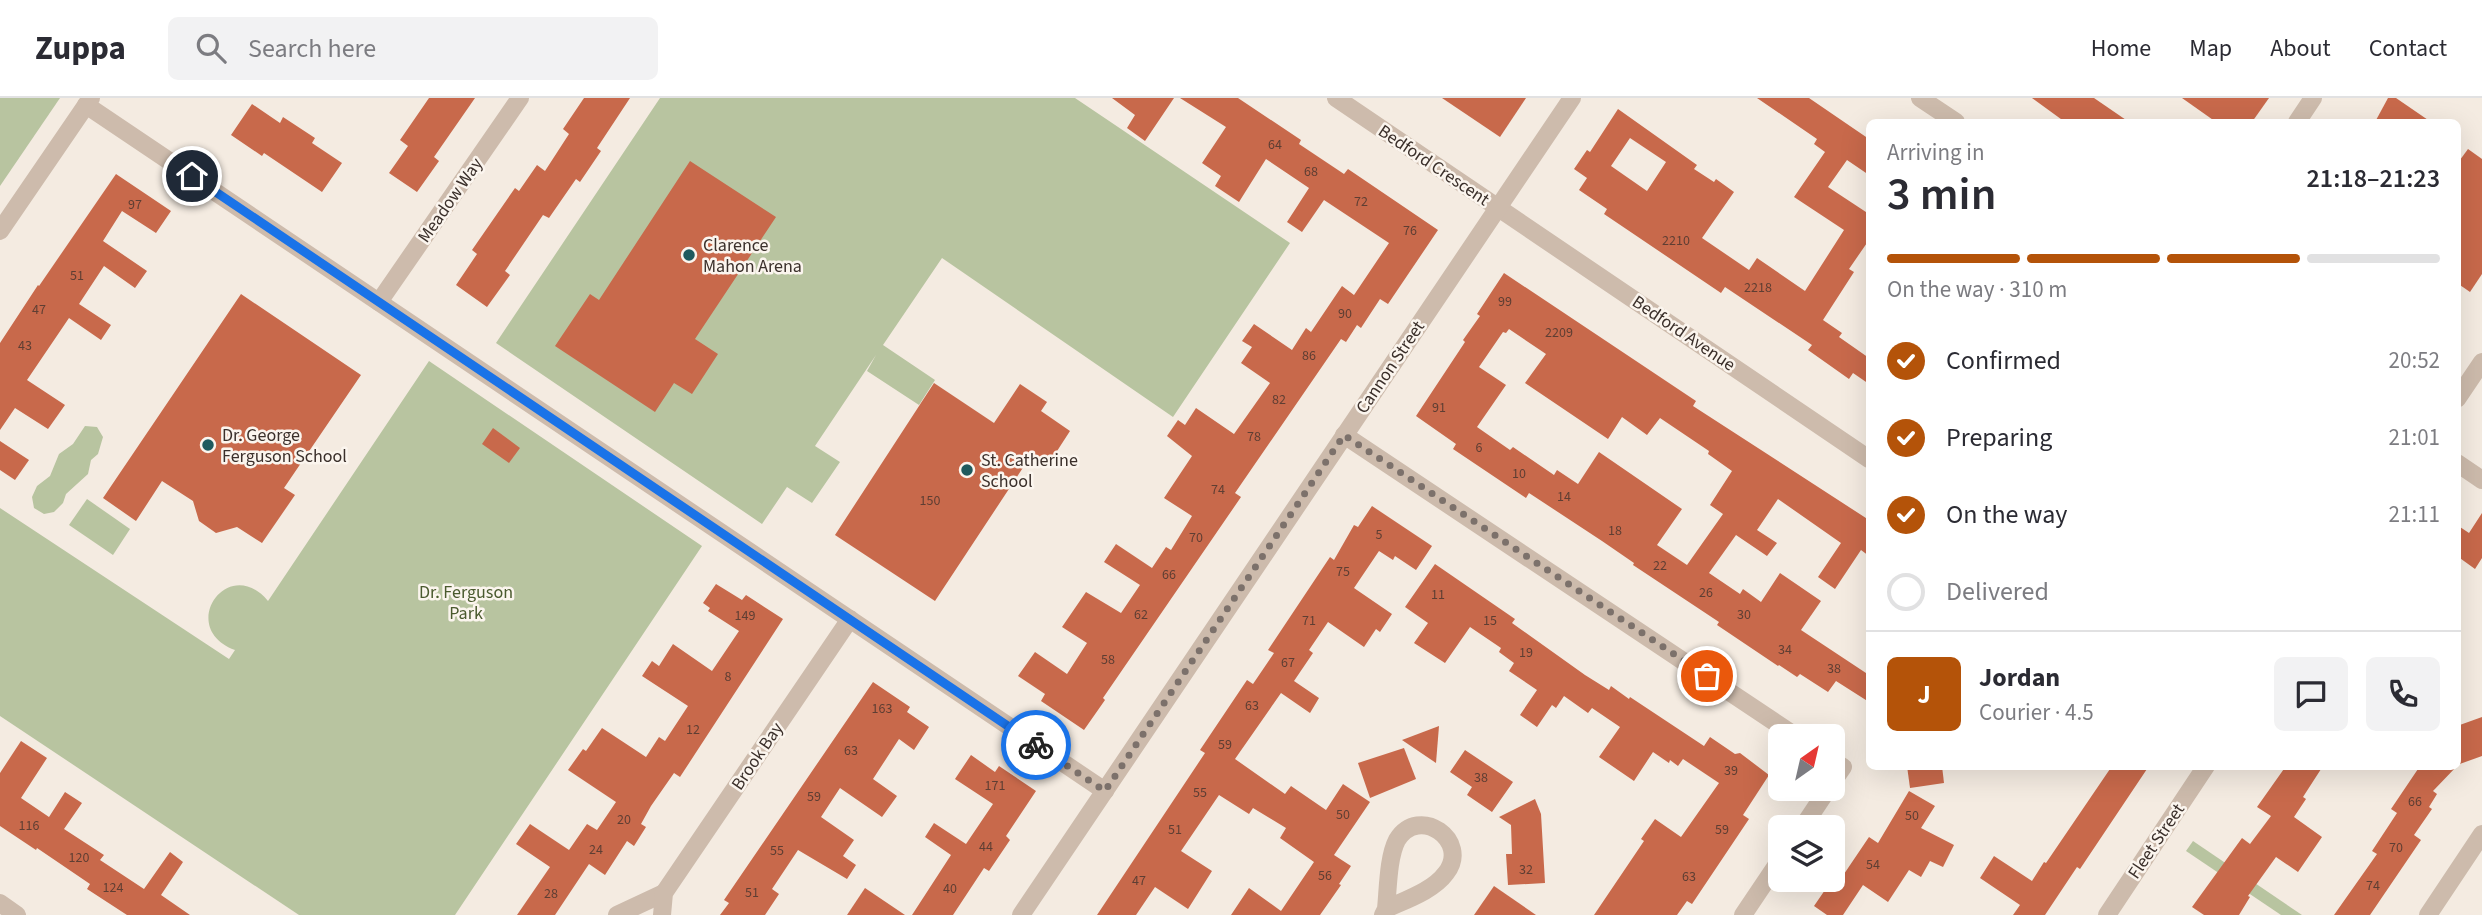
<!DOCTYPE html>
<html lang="en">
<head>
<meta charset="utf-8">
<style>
  :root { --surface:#fff; --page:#f2f2f3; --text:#2b2b33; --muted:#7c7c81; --line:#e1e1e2; --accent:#b45309 }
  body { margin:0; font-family:"Source Sans 3",sans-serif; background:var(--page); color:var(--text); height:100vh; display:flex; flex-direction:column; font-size:26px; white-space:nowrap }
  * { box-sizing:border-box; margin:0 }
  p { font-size:23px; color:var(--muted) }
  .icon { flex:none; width:38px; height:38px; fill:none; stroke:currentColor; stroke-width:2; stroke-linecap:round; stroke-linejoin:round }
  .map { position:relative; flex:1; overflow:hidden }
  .details { position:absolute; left:1866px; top:21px; width:595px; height:651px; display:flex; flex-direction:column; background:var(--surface); border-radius:10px; box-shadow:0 7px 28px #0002 }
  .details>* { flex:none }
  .needle { width:46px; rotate:34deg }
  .tools { position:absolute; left:1768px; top:626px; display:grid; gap:14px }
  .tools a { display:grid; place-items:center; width:77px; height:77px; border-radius:10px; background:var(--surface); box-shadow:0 7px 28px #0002; font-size:35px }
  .pin { position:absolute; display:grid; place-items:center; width:60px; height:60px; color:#fff; margin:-30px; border:4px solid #fff; border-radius:50%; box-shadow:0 2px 7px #0007 }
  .courier { position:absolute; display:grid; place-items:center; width:70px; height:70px; margin:-35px; border:5px solid #1a73e8; border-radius:50%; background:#fff; color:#222; box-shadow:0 2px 9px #0007 }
  .summary em { font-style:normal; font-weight:600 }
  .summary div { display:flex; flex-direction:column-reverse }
  .summary { display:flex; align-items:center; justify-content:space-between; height:119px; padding:0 21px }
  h1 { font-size:46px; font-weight:600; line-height:52px }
  .bar { display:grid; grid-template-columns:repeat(4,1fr); gap:10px 7px; align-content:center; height:84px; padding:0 21px }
  .bar i { height:9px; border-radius:5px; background:var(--line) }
  .bar .active { background:var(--accent) }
  .bar p { grid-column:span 4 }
  .line { display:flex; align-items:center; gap:18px; padding:0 21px; border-top:2px solid var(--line) }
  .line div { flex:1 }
  .round { display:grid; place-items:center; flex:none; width:74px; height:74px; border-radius:10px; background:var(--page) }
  ol { padding:0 21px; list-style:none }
  li { display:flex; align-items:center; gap:21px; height:77px }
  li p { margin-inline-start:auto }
  li .icon { padding:7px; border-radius:50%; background:var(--accent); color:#fff; stroke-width:4 }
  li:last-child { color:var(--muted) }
  li i { width:38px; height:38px; border:4px solid var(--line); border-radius:50% }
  header { display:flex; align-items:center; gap:42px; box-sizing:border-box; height:98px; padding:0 35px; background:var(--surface); border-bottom:2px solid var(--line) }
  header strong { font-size:33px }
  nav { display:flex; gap:38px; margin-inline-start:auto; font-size:24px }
  .search { width:490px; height:63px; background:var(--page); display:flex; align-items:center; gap:18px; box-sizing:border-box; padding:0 24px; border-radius:10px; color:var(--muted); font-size:26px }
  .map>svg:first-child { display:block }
</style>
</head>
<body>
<header>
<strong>Zuppa</strong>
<div class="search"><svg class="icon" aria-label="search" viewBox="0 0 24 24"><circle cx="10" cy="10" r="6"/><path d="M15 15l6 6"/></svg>Search here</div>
<nav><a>Home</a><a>Map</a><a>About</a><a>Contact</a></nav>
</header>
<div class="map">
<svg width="2482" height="817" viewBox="0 0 2482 817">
  <rect width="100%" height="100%" fill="#f4ebe1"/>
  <g fill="#b8c4a0">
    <path d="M0 0H60L0 88Z"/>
    <path d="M660 0H1075L1290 145 1173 319 942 160 883 247 935 282 919 307 867 273 876 257 815 348 840 364 812 405 787 389 762 426 496 245Z"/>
    <path d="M429 263 702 448 455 817H299L0 618V410L229 561 235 552C176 530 228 455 268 503Z"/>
    <path d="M85 328 97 329 103 339 98 356 91 362 88 376 66 396 63 405 54 414 44 416 34 410 32 399 37 388 50 378 59 356 73 346Z"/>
    <path d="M87 401 130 431 113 457 69 427Z"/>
    <path d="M2193 743 2302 817H2281L2186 753Z"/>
  </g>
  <g fill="#c8694b" fill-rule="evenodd">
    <path d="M429 0H475L434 59 439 63 417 94 389 75 408 48 400 42Z"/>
    <path d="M584 0H630L597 50 601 53 580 84 576 81 549 120 543 117 505 173 510 177 487 209 456 187 477 156 472 152 515 90 519 93 537 67 545 73 569 36 563 31Z"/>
    <path d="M1112 0H1174L1145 43 1127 30 1135 17Z"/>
    <path d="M1180 0H1238L1301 42 1299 46 1344 76 1348 71 1438 132 1388 206 1380 201 1361 230 1357 227 1346 244 1341 241 1235 395 1241 399 1103 600 1105 602 1084 632 1041 603 1045 596 1018 578 1035 554 1067 576 1087 545 1062 529 1086 494 1121 515 1140 487 1104 464 1116 446 1152 470 1166 449 1171 452 1192 418 1164 400 1192 358 1167 338 1178 322 1185 327 1196 310 1234 336 1270 285 1241 265 1252 249 1242 243 1254 226 1292 252 1306 230 1311 234 1342 188 1354 197 1389 145 1324 102 1302 134 1287 124 1309 90 1266 61 1239 104 1215 88 1221 78 1202 65 1226 29Z"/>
    <path d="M1442 0H1526L1500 39Z"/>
    <path d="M1757 0H1809L1869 41V77L1847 62 1828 89 1869 116V142L1849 171 1854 174 1823 222 1842 235 1839 239 1869 260V286L1853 275 1849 281 1808 252 1812 247 1725 189 1721 195 1604 116 1607 111 1579 92 1587 80 1574 71 1587 52 1590 54 1618 11 1697 67 1694 71 1714 84 1716 81 1734 94 1702 140 1749 172 1757 160 1805 193 1844 132 1794 99 1825 54 1814 46 1817 41ZM1630 40 1666 64 1647 93 1611 68Z"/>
    <path d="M2032 0H2094L2129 24H2065Z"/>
    <path d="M2182 0H2269L2252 24H2216Z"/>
    <path d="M2388 0H2396L2431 24H2375Z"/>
    <path d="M252 6 280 25 283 19 315 40 312 45 342 65 322 94 264 55 262 58 231 37Z"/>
    <path d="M2468 51 2482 61V176L2470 194 2457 185V66Z"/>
    <path d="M690 63 776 119 695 241 718 256 692 296 674 285 655 314 555 248 590 196 599 202Z"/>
    <path d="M116 76 171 113 156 135 122 113 103 143 147 173 135 190 104 168 79 206 111 227 101 242 69 220 27 282 65 307 48 331 15 310 0 332V245L38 187 39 188Z"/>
    <path d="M1504 175 1696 303 1693 308 1869 422V458L1861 452 1835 491 1818 479 1841 445 1778 401 1757 432 1777 445 1767 458 1736 437 1709 475 1740 496 1743 491 1761 504 1780 475 1821 503 1801 532 1869 577V604L1836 583 1828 594 1800 576 1797 579 1779 567 1778 568 1717 527 1719 524 1633 467 1634 465 1602 443 1529 395 1526 400 1453 351 1456 346 1416 318 1465 244 1463 242 1480 218 1477 216ZM1509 231 1546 256 1525 285 1608 341 1622 319 1647 337 1660 320 1709 353 1708 356 1732 373 1710 407 1723 416 1687 467 1657 447 1682 411 1599 354 1578 386 1557 372 1554 377 1513 349 1510 352 1477 329 1506 287 1479 269 1503 234 1506 235Z"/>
    <path d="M241 196 361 277 284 390 295 397 262 445 237 429 216 435 199 423 193 403 162 383 136 423 103 400Z"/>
    <path d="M934 285 994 325 1020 286 1047 304 1041 313 1070 333 1048 367 1032 356 935 503 835 437Z"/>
    <path d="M493 330 520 350 509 365 482 346Z"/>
    <path d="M0 343 29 362 15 382 0 372Z"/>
    <path d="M1372 408 1432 448 1416 472 1395 458 1393 462 1379 453 1354 490 1392 516 1380 534 1376 531 1364 549 1328 524 1309 552 1313 555 1294 583 1319 600 1310 615 1281 595 1235 661 1285 696 1291 688 1326 712 1343 686 1370 704 1334 757 1351 768 1339 786 1341 787 1320 817H1231L1249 790 1281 813 1314 764 1280 740 1286 730 1253 710 1249 716 1219 697 1181 753 1212 773 1188 811 1155 789 1136 817H1097L1205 655 1200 652 1247 582 1253 586 1274 555 1268 552 1330 459 1334 462 1354 427 1358 429Z"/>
    <path d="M2482 415V460L2475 471 2457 458V427L2469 435Z"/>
    <path d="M1435 466 1515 521 1512 525 1585 577 1609 592 1611 588 1629 601 1630 599 1704 648 1710 639 1735 656 1740 655 1769 677 1743 717 1749 721 1692 806 1687 803 1677 817H1594L1644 743 1641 741 1655 721 1681 739 1719 685 1683 661 1678 668 1670 662 1669 665 1653 654 1634 683 1599 659 1620 629 1592 610 1588 615 1564 598 1556 610 1552 607 1537 629 1520 617 1537 592 1509 573 1514 565 1499 554 1501 550 1470 529 1445 565 1414 545 1428 525 1405 509Z"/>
    <path d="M716 486 742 502 746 497 783 521 680 679 674 675 651 708 641 726 646 729 634 748 627 743 605 777 589 766 555 817H517L550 769 516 746 530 726 569 752 587 726 597 732 616 704 568 672 583 651 586 653 602 630 646 659 659 639 665 643 688 608 642 578 652 563 659 568 673 546 712 573 739 533 708 513 710 510 703 505Z"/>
    <path d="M873 584 910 609 907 614 929 629 914 652 899 641 873 681 897 698 882 719 840 690 821 719 854 742 843 758 856 767 847 781 798 752 772 791 779 796 765 817H720L729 805 724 802Z"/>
    <path d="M2482 619V658L2457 667V628Z"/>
    <path d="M1439 628 1436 665 1402 642Z"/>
    <path d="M21 643 47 660 21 700 49 719 65 694 82 705 64 731 104 757 100 762 144 791 170 754 183 764 161 797 190 817H127L87 791 90 786 37 750 36 752 0 728V675Z"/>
    <path d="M1404 650 1416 681 1370 700 1358 665Z"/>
    <path d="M1465 652 1513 684 1492 714 1467 697 1472 689 1450 674Z"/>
    <path d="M971 657 995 674 999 668 1036 693 1006 738 1010 742 989 773 984 770 953 817H912L951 757 925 739 934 725 966 746 993 706 955 681Z"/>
    <path d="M1907 668H1942L1944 685 1910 690Z"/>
    <path d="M2112 668H2149L2080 771 2077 769 2045 817H2013L2020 807 1980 780 1994 758 2032 783 2044 764 2046 765Z"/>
    <path d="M2286 668H2323L2303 699 2306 701 2294 719 2322 739 2298 774 2276 759 2248 798 2250 799 2239 817H2204L2192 809 2242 740 2250 746 2271 718 2257 709Z"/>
    <path d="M2420 668H2457L2433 693 2437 696 2429 709 2432 711 2414 737 2421 742 2370 817H2334L2377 756 2372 753 2397 715 2391 711Z"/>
    <path d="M1909 693 1935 708 1921 730 1954 747 1943 769 1930 763 1921 779 1909 772 1888 804 1863 787 1843 817H1827L1814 808 1838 773 1844 776 1869 739 1878 745Z"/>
    <path d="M1535 701 1541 716 1545 785 1508 787 1506 756H1512L1511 727 1499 719Z"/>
    <path d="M1494 788 1536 817H1474Z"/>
    <path d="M865 790 905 817H847Z"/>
  </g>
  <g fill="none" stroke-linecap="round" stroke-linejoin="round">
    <g stroke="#cdbbac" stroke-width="18">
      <path d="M1336 0 1869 361"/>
      <path d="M1920 0 1956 24"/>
      <path d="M86 7 1105 693"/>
      <path d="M2297 24 2313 0"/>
      <path d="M0 133 91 0"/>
      <path d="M379 204 520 0"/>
      <path d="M2457 301 2482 264"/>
      <path d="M1344 337 1797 639"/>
      <path d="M2457 365 2482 382"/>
      <path d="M1832 662 1843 669 1832 685"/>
      <path d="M1802 730 1828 691"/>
      <path d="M0 805 17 817"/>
      <path d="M617 817 664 795"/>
      <path d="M662 817 664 795 850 521"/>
      <path d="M1021 817 1572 0"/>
      <path d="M1383 817 1386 811C1388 792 1388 759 1397 742 1419 706 1471 743 1446 775 1433 793 1405 802 1386 811"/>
      <path d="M1743 817 1780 762"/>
      <path d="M2107 817 2206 668"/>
      <path d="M2428 817 2482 736"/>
    </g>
  </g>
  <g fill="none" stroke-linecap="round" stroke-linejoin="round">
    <path stroke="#7c716b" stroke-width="7" stroke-dasharray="0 12.6" d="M1036 647 1105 693 1344 337 1707 578"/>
    <path stroke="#1a73e8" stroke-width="9" d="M192 78 1036 647"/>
  </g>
  <g fill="#1f5a5e" stroke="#fbf5ee" stroke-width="2.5">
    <circle cx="689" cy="157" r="7"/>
    <circle cx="208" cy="347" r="7"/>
    <circle cx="967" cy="372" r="7"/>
  </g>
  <g text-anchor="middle" stroke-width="5" stroke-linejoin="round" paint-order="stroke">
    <g font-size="14" fill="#5e3e33">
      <text x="1275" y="51">64</text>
      <text x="1311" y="78">68</text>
      <text x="1361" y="108">72</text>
      <text x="135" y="111">97</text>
      <text x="1410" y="137">76</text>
      <text x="1676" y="147">2210</text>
      <text x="77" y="182">51</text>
      <text x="1758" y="194">2218</text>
      <text x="1505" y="208">99</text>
      <text x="39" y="216">47</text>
      <text x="1345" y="220">90</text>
      <text x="1559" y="239">2209</text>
      <text x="25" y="252">43</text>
      <text x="1309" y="262">86</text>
      <text x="1279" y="306">82</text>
      <text x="1439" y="314">91</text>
      <text x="1254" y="343">78</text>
      <text x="1479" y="354">6</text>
      <text x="1519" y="380">10</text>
      <text x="1218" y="396">74</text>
      <text x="1564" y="403">14</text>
      <text x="930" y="407">150</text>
      <text x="1615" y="437">18</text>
      <text x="1379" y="441">5</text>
      <text x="1196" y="444">70</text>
      <text x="1660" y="472">22</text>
      <text x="1343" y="478">75</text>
      <text x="1169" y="481">66</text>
      <text x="1706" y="499">26</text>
      <text x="1438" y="501">11</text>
      <text x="1141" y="521">62</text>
      <text x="1744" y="521">30</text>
      <text x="745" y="522">149</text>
      <text x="1309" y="527">71</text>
      <text x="1490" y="527">15</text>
      <text x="1785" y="556">34</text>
      <text x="1526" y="559">19</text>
      <text x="1108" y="566">58</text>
      <text x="1288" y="569">67</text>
      <text x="1834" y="575">38</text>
      <text x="728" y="583">8</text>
      <text x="1252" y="612">63</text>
      <text x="882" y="615">163</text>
      <text x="693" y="636">12</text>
      <text x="1225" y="651">59</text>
      <text x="851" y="657">63</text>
      <text x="1731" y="677">39</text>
      <text x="1481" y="684">38</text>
      <text x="995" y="692">171</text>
      <text x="1200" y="699">55</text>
      <text x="814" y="703">59</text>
      <text x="2415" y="708">66</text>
      <text x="1343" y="721">50</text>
      <text x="1912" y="722">50</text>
      <text x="624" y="726">20</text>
      <text x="29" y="732">116</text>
      <text x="1175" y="736">51</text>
      <text x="1722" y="736">59</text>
      <text x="986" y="753">44</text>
      <text x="2396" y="754">70</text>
      <text x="596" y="756">24</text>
      <text x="777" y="757">55</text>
      <text x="79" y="764">120</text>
      <text x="1873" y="771">54</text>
      <text x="1526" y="776">32</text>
      <text x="1325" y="782">56</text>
      <text x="1689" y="783">63</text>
      <text x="1139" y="787">47</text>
      <text x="2373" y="792">74</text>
      <text x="113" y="794">124</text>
      <text x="950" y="795">40</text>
      <text x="752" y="799">51</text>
      <text x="551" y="800">28</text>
    </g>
    <g font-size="18" fill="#3b302b" stroke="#fbf5ee">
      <text transform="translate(1434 67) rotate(34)" y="6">Bedford Crescent</text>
      <text transform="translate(450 102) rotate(-55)" y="6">Meadow Way</text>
      <text transform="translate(1684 235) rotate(34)" y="6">Bedford Avenue</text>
      <text transform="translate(1390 269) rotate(-56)" y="6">Cannon Street</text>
      <text transform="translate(757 658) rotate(-56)" y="6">Brook Bay</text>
      <text transform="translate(2156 743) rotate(-56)" y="6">Fleet Street</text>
    </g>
    <g font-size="18" fill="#3b302b" stroke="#fbf5ee" text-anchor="start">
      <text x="703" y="153">Clarence<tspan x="703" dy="21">Mahon Arena</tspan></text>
      <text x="222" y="343">Dr. George<tspan x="222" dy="21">Ferguson School</tspan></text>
      <text x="981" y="368">St. Catherine<tspan x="981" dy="21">School</tspan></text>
    </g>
    <g font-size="18" fill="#4a5a2e" stroke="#fbf5ee">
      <text x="466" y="500">Dr. Ferguson<tspan x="466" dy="21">Park</tspan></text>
    </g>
  </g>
</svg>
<div class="tools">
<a><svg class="needle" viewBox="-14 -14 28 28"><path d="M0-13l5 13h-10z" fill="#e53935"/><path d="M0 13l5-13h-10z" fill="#7c7c81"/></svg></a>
<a><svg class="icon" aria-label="layers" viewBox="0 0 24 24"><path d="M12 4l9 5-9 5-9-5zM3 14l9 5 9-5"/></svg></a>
</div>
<div class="pin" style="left:1707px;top:578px;background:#ea580c"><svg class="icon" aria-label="bag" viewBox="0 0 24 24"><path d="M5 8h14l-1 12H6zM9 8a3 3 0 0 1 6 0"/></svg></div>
<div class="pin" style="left:192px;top:78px;background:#1f2937"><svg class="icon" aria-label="home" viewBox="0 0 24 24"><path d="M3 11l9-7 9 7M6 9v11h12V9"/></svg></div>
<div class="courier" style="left:1036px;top:647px"><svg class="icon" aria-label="bike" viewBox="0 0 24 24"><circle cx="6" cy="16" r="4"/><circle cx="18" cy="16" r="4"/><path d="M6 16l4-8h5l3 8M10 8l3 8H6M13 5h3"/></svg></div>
<section class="details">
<div class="summary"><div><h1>3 min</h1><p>Arriving in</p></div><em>21:18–21:23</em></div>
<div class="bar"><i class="active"></i><i class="active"></i><i class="active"></i><i></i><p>On the way · 310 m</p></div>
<ol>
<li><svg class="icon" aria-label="check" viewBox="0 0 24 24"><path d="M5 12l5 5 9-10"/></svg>Confirmed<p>20:52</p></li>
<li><svg class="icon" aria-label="check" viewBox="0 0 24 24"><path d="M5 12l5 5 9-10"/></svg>Preparing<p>21:01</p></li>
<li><svg class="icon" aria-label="check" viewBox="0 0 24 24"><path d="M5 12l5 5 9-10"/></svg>On the way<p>21:11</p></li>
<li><i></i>Delivered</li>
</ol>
<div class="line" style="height:126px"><b class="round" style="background:var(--accent);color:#fff">J</b><div><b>Jordan</b><p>Courier · 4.5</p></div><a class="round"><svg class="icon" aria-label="chat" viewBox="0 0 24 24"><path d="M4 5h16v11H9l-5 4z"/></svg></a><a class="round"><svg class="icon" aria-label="phone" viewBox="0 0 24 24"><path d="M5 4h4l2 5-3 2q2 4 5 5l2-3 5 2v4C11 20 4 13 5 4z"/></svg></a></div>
</section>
</div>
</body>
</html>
